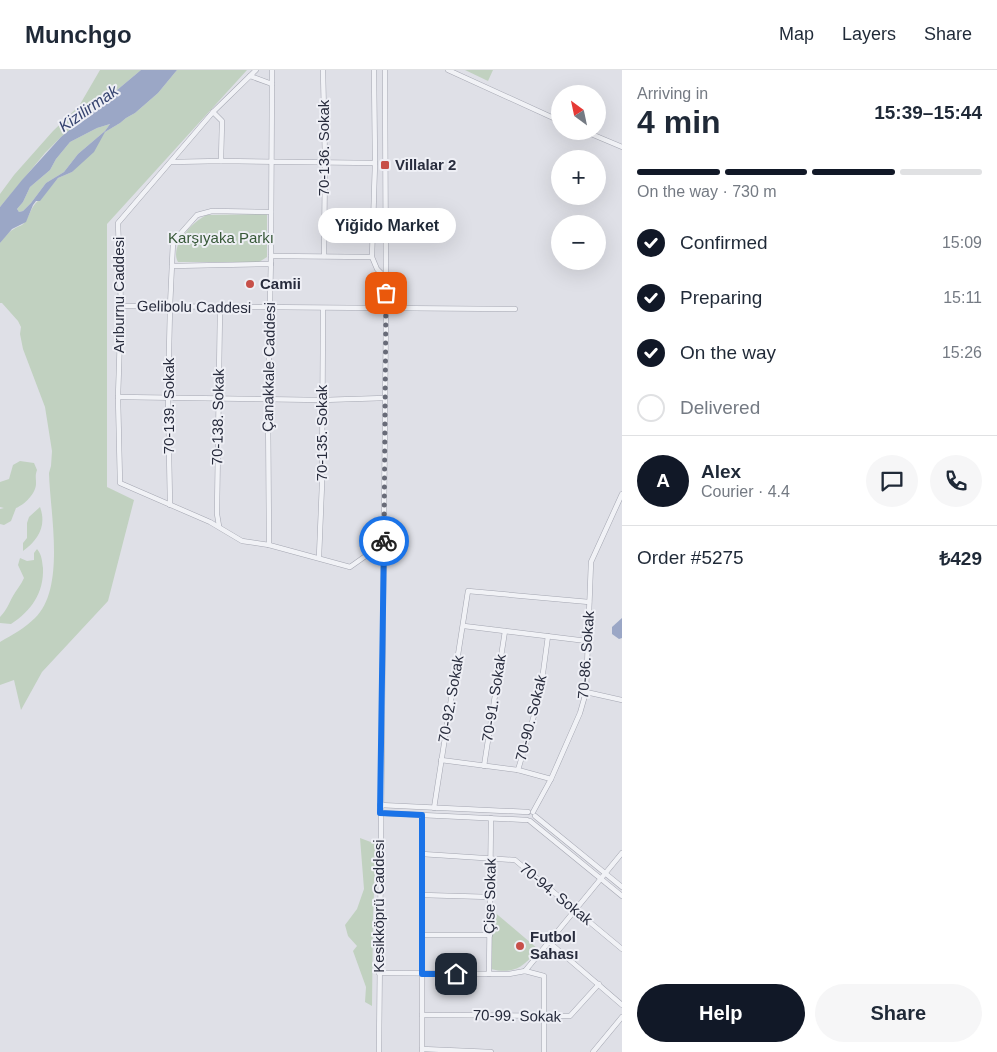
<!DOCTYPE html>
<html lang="en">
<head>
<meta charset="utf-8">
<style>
  :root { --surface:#fff; --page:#f6f6f7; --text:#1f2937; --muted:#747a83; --line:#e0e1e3; --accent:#111827 }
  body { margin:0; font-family:Helvetica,sans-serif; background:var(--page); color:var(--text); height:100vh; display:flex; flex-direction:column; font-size:19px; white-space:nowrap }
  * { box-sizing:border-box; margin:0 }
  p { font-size:16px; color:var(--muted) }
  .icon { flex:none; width:28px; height:28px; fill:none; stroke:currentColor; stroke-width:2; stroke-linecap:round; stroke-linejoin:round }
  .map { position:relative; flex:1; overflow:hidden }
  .details { display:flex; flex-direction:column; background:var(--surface); width:375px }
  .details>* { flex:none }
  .needle { width:32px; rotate:327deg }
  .buttons { position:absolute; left:551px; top:15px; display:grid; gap:10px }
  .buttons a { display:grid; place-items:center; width:55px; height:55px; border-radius:50%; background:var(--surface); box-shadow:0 5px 20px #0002; font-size:25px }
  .pin { position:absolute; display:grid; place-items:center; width:42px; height:42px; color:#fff; margin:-21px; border-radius:10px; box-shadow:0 2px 8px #0006 }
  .courier { position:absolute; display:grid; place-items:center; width:50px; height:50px; margin:-25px; border:4px solid #1a73e8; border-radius:50%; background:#fff; color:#222; box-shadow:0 1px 6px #0007 }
  .bubble { position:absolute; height:35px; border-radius:18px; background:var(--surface); box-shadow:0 5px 20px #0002; font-size:16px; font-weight:800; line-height:35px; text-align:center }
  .headline em { font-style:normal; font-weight:800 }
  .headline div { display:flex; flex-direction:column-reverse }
  .headline { display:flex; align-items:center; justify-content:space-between; height:85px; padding:0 15px }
  h1 { font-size:32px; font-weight:800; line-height:38px }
  .bar { display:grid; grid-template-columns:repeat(4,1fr); gap:8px 5px; align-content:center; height:60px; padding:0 15px }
  .bar i { height:6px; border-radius:4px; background:var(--line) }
  .bar .selected { background:var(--accent) }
  .bar p { grid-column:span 4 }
  .line { display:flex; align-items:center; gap:12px; padding:0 15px; border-top:1px solid var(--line) }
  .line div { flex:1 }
  .round { display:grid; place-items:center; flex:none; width:52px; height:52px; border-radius:26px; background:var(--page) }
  ol { padding:0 15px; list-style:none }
  li { display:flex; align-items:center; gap:15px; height:55px }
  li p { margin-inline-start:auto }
  li .icon { padding:5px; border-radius:50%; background:var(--accent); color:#fff; stroke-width:4 }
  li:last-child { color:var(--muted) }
  li i { width:28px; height:28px; border:2px solid var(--line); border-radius:50% }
  .primary-button { display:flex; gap:10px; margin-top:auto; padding:10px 15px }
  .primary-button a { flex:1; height:58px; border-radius:30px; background:var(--accent); color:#fff; font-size:20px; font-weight:800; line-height:58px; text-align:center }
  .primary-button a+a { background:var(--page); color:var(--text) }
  header { display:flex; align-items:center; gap:30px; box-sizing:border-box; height:70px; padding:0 25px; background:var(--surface); border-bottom:1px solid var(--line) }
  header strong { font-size:24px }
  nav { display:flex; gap:28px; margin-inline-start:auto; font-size:18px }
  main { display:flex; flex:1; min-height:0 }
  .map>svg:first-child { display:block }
</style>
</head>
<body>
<header>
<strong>Munchgo</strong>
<nav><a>Map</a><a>Layers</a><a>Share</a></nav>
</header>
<main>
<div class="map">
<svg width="622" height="982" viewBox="0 0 622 982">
  <rect width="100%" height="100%" fill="#dfe0e7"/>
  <g fill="#c1d1c0">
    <path d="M100 0H141L61 67 45 83 0 137V124L14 105 53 61 79 36Z"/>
    <path d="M177 0H247L107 154V417L134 430 108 531 42 602 21 640 14 610 0 615V572C12 565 25 558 35 548 66 518 50 443 49 403L51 396 52 381 45 337 23 279 20 264 21 257 18 251 2 233H0V173C4 168 8 162 14 159 18 156 22 156 24 153 30 146 32 133 40 130L58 108 72 102 105 62 120 53 126 48 135 43 158 23Z"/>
    <path d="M465 0H493L488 11Z"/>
    <path d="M110 54 105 61 78 84 64 102 46 113 31 133 23 141 19 142 17 139 23 132 30 117 50 100 56 89 70 72 97 58Z"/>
    <path d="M267 144V187L259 192H178C169 176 193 151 207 145Z"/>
    <path d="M20 391 34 393 37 400C35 406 36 407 36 412 37 423 24 435 16 438L11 451 4 455 0 454V439L4 438 0 437V412L9 409 13 395Z"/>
    <path d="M40 437C47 456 38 470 23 481V473L27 468V453L29 447Z"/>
    <path d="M37 479C42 485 42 491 43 498 44 523 31 541 11 554L0 553V547C8 538 8 535 13 526 16 520 21 515 24 508L18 495 20 488 27 491 34 490V483Z"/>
    <path d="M360 768 376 774 373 847 372 936 365 932 366 917 353 881 357 876 348 866 345 855 357 839 364 819Z"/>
    <path d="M492 840 538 879C525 896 514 905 491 899Z"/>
  </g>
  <g fill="#9ba7c6" fill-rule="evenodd">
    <path d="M141 0H177L158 23 135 43 126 48 120 53 105 62 94 82 72 102 58 108 40 131H36L33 135 26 152 12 159 0 173V137L22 110 61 67ZM110 54 105 61 78 84 64 102 46 113 31 133 23 141 19 142 17 139 23 132 30 117 50 100 56 89 70 72 97 58Z"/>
    <path d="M622 548V568L619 569 612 564V557Z"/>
  </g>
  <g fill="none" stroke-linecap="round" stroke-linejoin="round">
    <defs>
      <g id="minor">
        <path d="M256 0 213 42 118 153 121 236 118 327 120 413 210 452 242 471 269 475 350 497 384 473"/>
        <path d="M323 0 325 91 324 186"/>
        <path d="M448 0 560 51"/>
        <path d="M250 6 272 14"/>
        <path d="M213 42 222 51 221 91"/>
        <path d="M584 61 622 77"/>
        <path d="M171 92 221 91 375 93"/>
        <path d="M271 186 372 187 377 199 386 208"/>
        <path d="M372 187 375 93 374 0"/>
        <path d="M172 196 271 194"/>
        <path d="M121 236 515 239"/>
        <path d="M118 327 322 330 385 328"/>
        <path d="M170 435 168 327 170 237 173 172 197 145 212 141 271 142"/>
        <path d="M219 456 217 444 220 238"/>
        <path d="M269 475 268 329 271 186 272 0"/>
        <path d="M319 487 322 414 323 239"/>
        <path d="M464 556 587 571"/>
        <path d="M586 622 622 630"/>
        <path d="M441 690 518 700 551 709"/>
        <path d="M484 696 505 561"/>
        <path d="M518 700 540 625 548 566"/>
        <path d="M380 735 528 742"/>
        <path d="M434 738 468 521 589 532"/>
        <path d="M533 742 551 709 580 643 586 622 591 492 622 424"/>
        <path d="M380 743 527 750"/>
        <path d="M535 746 622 817"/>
        <path d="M530 751 622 826"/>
        <path d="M422 784 515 790 622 879"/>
        <path d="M422 825 490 827"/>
        <path d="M422 865H490"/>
        <path d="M550 873 622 935"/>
        <path d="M525 901 544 906V982"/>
        <path d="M379 903 509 904 525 901 622 783"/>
        <path d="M489 904 491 748"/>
        <path d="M422 945 570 946 599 914"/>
        <path d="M422 979 491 982"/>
        <path d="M379 982 386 237 385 0"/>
        <path d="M422 982V745"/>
        <path d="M593 982 622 947"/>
      </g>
    </defs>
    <use href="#minor" stroke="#a4a6b1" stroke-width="5.5"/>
    <use href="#minor" stroke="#f1f2f6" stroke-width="4.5"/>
  </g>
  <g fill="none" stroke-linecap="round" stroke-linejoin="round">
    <path stroke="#686b78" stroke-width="5" stroke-dasharray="0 9" d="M384 471 386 223"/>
    <path stroke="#1a73e8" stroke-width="6" d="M384 471 380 743 422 745V904H456"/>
  </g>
  <g fill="#c75049" stroke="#eeeff5" stroke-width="2">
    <rect x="380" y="90" width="10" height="10" rx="2.5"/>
    <circle cx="250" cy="214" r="5"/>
    <circle cx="520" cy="876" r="5"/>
  </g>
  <g text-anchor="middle" stroke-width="4" stroke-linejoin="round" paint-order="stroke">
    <g font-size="15" fill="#282c3d" stroke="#eeeff5">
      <text transform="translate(324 78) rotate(-90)" y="5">70-136. Sokak</text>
      <text transform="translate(119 225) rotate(-90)" y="5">Arıburnu Caddesi</text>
      <text transform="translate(194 237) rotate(1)" y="5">Gelibolu Caddesi</text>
      <text transform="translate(269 297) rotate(-89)" y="5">Çanakkale Caddesi</text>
      <text transform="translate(169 336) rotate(-90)" y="5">70-139. Sokak</text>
      <text transform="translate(218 347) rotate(-89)" y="5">70-138. Sokak</text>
      <text transform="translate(322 363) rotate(-90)" y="5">70-135. Sokak</text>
      <text transform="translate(586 585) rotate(-86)" y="5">70-86. Sokak</text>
      <text transform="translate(494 628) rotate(-81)" y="5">70-91. Sokak</text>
      <text transform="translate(451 629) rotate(-80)" y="5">70-92. Sokak</text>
      <text transform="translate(531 648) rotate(-76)" y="5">70-90. Sokak</text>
      <text transform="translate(556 824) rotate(39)" y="5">70-94. Sokak</text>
      <text transform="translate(490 826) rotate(-89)" y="5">Çise Sokak</text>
      <text transform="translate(379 836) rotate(-90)" y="5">Kesikköprü Caddesi</text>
      <text transform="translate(517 946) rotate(1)" y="5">70-99. Sokak</text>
    </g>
    <g font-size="15" font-weight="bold" fill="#282c3d" stroke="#eeeff5" text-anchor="start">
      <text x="395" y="100">Villalar 2</text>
      <text x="260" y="219">Camii</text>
      <text x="530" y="872">Futbol<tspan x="530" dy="17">Sahası</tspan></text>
    </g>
    <g font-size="15" fill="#375837" stroke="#eeeff5">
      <text x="221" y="173">Karşıyaka Parkı</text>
    </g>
    <g font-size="16" font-style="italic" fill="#35436f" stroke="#eeeff5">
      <text transform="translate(88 38) rotate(-35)" y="6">Kizilirmak</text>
    </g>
  </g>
</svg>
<div class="buttons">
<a><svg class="needle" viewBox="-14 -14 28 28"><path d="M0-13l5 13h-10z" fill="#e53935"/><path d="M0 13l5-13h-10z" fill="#747a83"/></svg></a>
<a>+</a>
<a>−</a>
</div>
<div class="pin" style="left:386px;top:223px;background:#ea580c"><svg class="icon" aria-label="bag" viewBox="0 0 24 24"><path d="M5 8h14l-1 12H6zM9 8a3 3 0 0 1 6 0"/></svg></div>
<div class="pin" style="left:456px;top:904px;background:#1f2937"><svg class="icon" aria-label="home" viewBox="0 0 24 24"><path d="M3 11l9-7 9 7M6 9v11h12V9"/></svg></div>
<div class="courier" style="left:384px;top:471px"><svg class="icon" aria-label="bike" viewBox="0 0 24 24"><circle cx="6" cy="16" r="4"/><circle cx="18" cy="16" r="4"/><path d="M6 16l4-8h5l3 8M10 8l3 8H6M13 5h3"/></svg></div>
<div class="bubble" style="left:318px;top:138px;width:138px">Yiğido Market</div>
</div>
<section class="details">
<div class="headline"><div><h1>4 min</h1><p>Arriving in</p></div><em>15:39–15:44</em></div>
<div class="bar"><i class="selected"></i><i class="selected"></i><i class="selected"></i><i></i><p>On the way · 730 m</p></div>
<ol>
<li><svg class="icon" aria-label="check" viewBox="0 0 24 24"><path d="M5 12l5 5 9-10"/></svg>Confirmed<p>15:09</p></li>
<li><svg class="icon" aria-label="check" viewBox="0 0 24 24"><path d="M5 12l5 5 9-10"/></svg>Preparing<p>15:11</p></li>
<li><svg class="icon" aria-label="check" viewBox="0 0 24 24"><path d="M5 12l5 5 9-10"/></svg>On the way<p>15:26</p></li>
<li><i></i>Delivered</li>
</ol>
<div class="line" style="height:90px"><b class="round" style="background:var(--accent);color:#fff">A</b><div><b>Alex</b><p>Courier · 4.4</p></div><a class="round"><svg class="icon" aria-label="chat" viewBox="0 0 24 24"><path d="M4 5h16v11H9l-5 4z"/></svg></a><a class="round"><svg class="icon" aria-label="phone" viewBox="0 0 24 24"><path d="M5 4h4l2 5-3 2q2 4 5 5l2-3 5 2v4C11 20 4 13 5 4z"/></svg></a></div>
<div class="line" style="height:65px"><div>Order #5275</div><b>₺429</b></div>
<div class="primary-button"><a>Help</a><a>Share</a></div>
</section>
</main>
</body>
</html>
